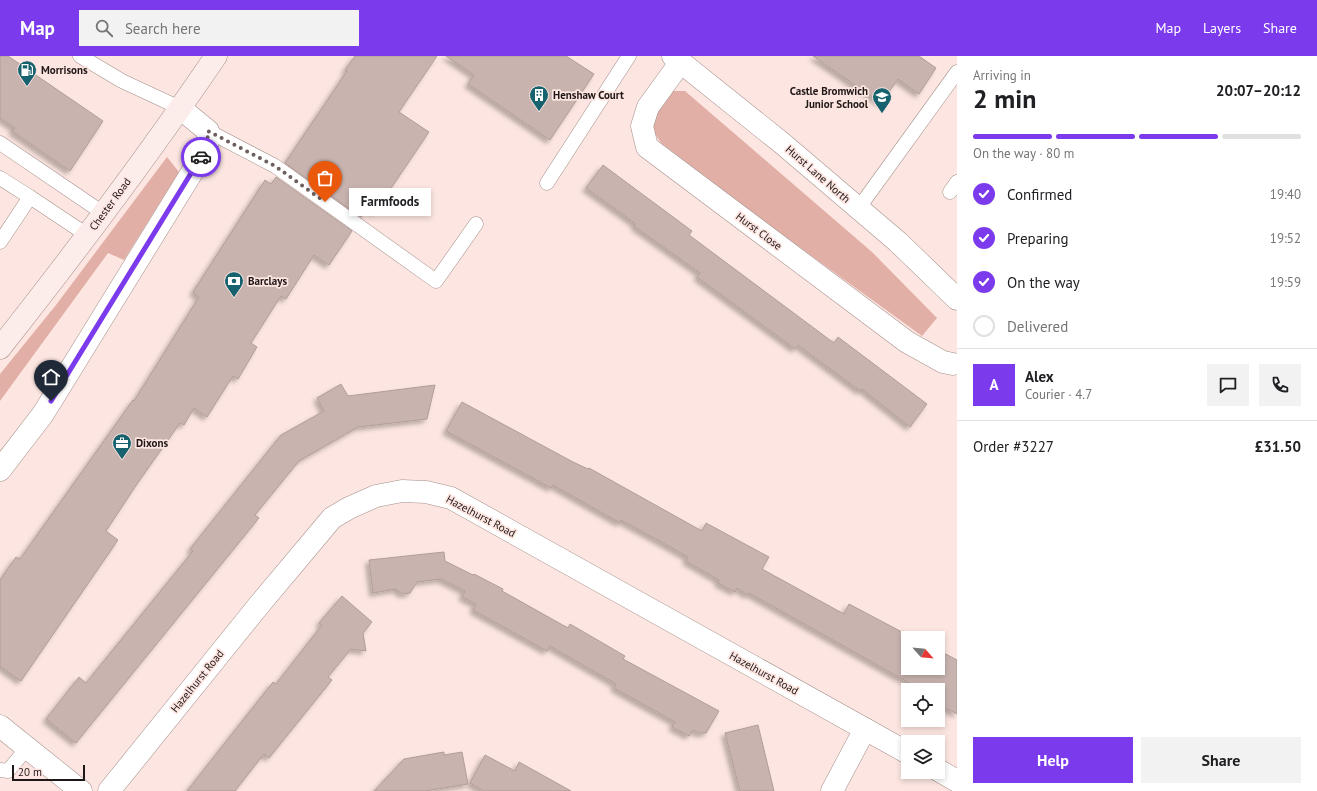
<!DOCTYPE html>
<html lang="en">
<head>
<meta charset="utf-8">
<style>
  :root { --surface:#fff; --page:#f2f2f2; --text:#202124; --muted:#757577; --line:#e0e0e0; --accent:#7c3aed }
  body { margin:0; font-family:"PT Sans",sans-serif; background:var(--page); color:var(--text); height:100vh; display:flex; flex-direction:column; font-size:15px; white-space:nowrap }
  * { box-sizing:border-box; margin:0 }
  p { font-size:13px; color:var(--muted) }
  .icon { flex:none; width:22px; height:22px; fill:none; stroke:currentColor; stroke-width:2; stroke-linecap:round; stroke-linejoin:round }
  .map { position:relative; flex:1; overflow:hidden }
  .drawer { display:flex; flex-direction:column; background:var(--surface); width:360px }
  .drawer>* { flex:none }
  .needle { width:26px; rotate:117deg }
  .tools { position:absolute; left:901px; top:575px; display:grid; gap:8px }
  .tools a { display:grid; place-items:center; width:44px; height:44px; border-radius:0px; background:var(--surface); box-shadow:0 2px 6px #0003; font-size:20px }
  .scale { position:absolute; left:12px; bottom:10px; width:73px; box-sizing:border-box; padding-left:4px; border:2px solid #1f1716; border-top:0; font-size:11px; line-height:14px; white-space:nowrap; color:#1f1716; -webkit-text-stroke:3px #fde6e1; paint-order:stroke }
  .pin { position:absolute; display:grid; place-items:center; width:34px; height:34px; color:#fff; margin:-41px -17px; border-radius:50% 50% 50% 0; rotate:-45deg; box-shadow:0 0 4px #0007 }
  .pin .icon { rotate:45deg }
  .courier { position:absolute; display:grid; place-items:center; width:40px; height:40px; margin:-20px; border:3px solid #7c3aed; border-radius:50%; background:#fff; color:#222; box-shadow:0 1px 5px #0007 }
  .bubble { position:absolute; height:28px; border-radius:0px; background:var(--surface); box-shadow:0 2px 6px #0003; font-size:13px; font-weight:800; line-height:28px; text-align:center }
  .head em { font-style:normal; font-weight:800 }
  .head div { display:flex; flex-direction:column-reverse }
  .head { display:flex; align-items:center; justify-content:space-between; height:68px; padding:0 16px }
  h1 { font-size:26px; font-weight:800; line-height:30px }
  .bar { display:grid; grid-template-columns:repeat(4,1fr); gap:6px 4px; align-content:center; height:48px; padding:0 16px }
  .bar i { height:5px; border-radius:3px; background:var(--line) }
  .bar .selected { background:var(--accent) }
  .bar p { grid-column:span 4 }
  .line { display:flex; align-items:center; gap:10px; padding:0 16px; border-top:1px solid var(--line) }
  .line div { flex:1 }
  .round { display:grid; place-items:center; flex:none; width:42px; height:42px; border-radius:0px; background:var(--page) }
  ol { padding:0 16px; list-style:none }
  li { display:flex; align-items:center; gap:12px; height:44px }
  li p { margin-inline-start:auto }
  li .icon { padding:4px; border-radius:50%; background:var(--accent); color:#fff; stroke-width:4 }
  li:last-child { color:var(--muted) }
  li i { width:22px; height:22px; border:2px solid var(--line); border-radius:50% }
  .primary-button { display:flex; gap:8px; margin-top:auto; padding:8px 16px }
  .primary-button a { flex:1; height:46px; border-radius:0px; background:var(--accent); color:#fff; font-size:16px; font-weight:800; line-height:46px; text-align:center }
  .primary-button a+a { background:var(--page); color:var(--text) }
  header { display:flex; align-items:center; gap:24px; box-sizing:border-box; height:56px; padding:0 20px; background:var(--accent); color:#fff }
  header strong { font-size:19px }
  nav { display:flex; gap:22px; margin-inline-start:auto; font-size:14px }
  .search { width:280px; height:36px; background:var(--page); display:flex; align-items:center; gap:10px; box-sizing:border-box; padding:0 14px; border-radius:0px; color:var(--muted); font-size:15px }
  main { display:flex; flex:1; min-height:0 }
  .map>svg:first-child { display:block }
</style>
</head>
<body>
<header>
<strong>Map</strong>
<div class="search"><svg class="icon" aria-label="search" viewBox="0 0 24 24"><circle cx="10" cy="10" r="6"/><path d="M15 15l6 6"/></svg>Search here</div>
<nav><a>Map</a><a>Layers</a><a>Share</a></nav>
</header>
<main>
<div class="map">
<svg width="957" height="735" viewBox="0 0 957 735">
  <defs>
    <filter id="shadow"><feDropShadow dx="-3.5" dy="3.5" stdDeviation="2" flood-color="#0004"/></filter>
  </defs>
  <rect width="100%" height="100%" fill="#fde6e1"/>
  <g fill="#e1afa6">
    <path d="M668 35H685L872 196 937 262 922 280 766 167 661 87 651 72 652 61Z"/>
    <path d="M167 101 179 116 124 204 108 197 0 345V318L56 249Z"/>
  </g>
  <g fill="#c8b3af" stroke="#b29d99" filter="url(#shadow)">
    <path d="M0 0H8L103 65 70 115 12 75 15 72 0 62Z"/>
    <path d="M355 0H437L399 56 429 76 375 156 368 151 361 161 285 107 347 15 345 14Z"/>
    <path d="M446 0H566L594 18 550 84 468 28 474 19Z"/>
    <path d="M813 0H919L936 12 919 38 898 23 881 47Z"/>
    <path d="M603 109 692 175 689 179 834 287 838 281 927 348 910 371 862 333 860 335 798 289 795 293 697 221 700 217 634 170 636 168 586 132Z"/>
    <path d="M276 121 352 175 329 209 314 199 286 243 281 240 251 287 257 291 238 323 233 320 207 361 194 352 184 369 180 367 137 428 106 475 118 484 21 625 0 610V524L16 501 20 503 133 344 134 345 199 241 193 236 265 124 271 128Z"/>
    <path d="M341 328 348 340 435 329 427 363 358 371 299 405 255 459 259 462 76 687 46 663 79 621 86 627 193 495 190 493 281 379 324 355 317 342Z"/>
    <path d="M462 346 573 406 588 413 589 412 702 475 706 467 769 501 762 513 844 558 849 548 902 576 903 575 916 582H908V612H938V594L957 604V658L938 648V634H922L749 537 748 539 737 532 735 536 718 527 719 524 686 505 688 501 656 483 621 464 620 467 553 429 551 432 446 375Z"/>
    <path d="M444 496 445 505 473 519 474 518 503 533 502 535 568 572 570 568 625 600 623 603 719 655 706 677H699L693 674 689 680 672 671 675 666 614 632 616 628 550 590 547 595 473 554 476 548 462 541 465 535 441 523 417 526 410 537 402 538 396 533 373 537 369 504Z"/>
    <path d="M342 540 372 566 363 577 366 595 351 593 328 621 332 624 269 702 264 698 235 735H187L273 626 276 628 322 569 319 567Z"/>
    <path d="M758 669 774 735H740L725 677Z"/>
    <path d="M444 696V699L462 696 468 728 425 735H374L404 703Z"/>
    <path d="M485 699 515 715 519 706 571 735H484L470 727Z"/>
  </g>
  <g fill="none" stroke-linecap="round" stroke-linejoin="round">
    <defs>
      <g id="lane">
        <path d="M80 0 122 25 180 52"/>
        <path d="M208 75 275 110 436 225 476 168"/>
        <path d="M0 87 103 157"/>
        <path d="M0 122 30 141 87 179"/>
        <path d="M547 127 629 0"/>
        <path d="M950 136 957 126"/>
        <path d="M858 153 957 16"/>
        <path d="M0 186 30 141"/>
        <path d="M0 714 8 715 27 692"/>
      </g>
      <g id="street">
        <path d="M673 0 783 88 898 186 957 243"/>
        <path d="M680 7 648 51 642 70 647 91 907 286 943 306 953 308"/>
        <path d="M0 414 43 358 207 92 208 75 180 52"/>
        <path d="M0 670 81 735"/>
        <path d="M938 714 957 725"/>
        <path d="M109 735 259 549 332 462 349 452 376 440 402 435 426 436 451 442 908 697"/>
        <path d="M832 735 865 673"/>
      </g>
      <path id="secondary" d="M0 292C75 197 148 100 216 0"/>
    </defs>
    <use href="#lane" stroke="#a48f8b" stroke-width="15"/>
    <use href="#street" stroke="#a48f8b" stroke-width="23"/>
    <use href="#secondary" stroke="#a48f8b" stroke-width="23"/>
    <use href="#lane" stroke="#fff" stroke-width="14"/>
    <use href="#street" stroke="#fff" stroke-width="22"/>
    <use href="#secondary" stroke="#fdedea" stroke-width="22"/>
  </g>
  <g fill="none" stroke-linecap="round" stroke-linejoin="round">
    <path stroke="#6d5f5d" stroke-width="4" stroke-dasharray="0 7.2" d="M201 101 207 92 208 75 275 110 325 146"/>
    <path stroke="#7c3aed" stroke-width="5" d="M51 345 201 101"/>
  </g>
  <defs>
    <symbol id="fuel-pin" viewBox="-11 -11 22 30"><path d="M0 17L-7.5 6A9.5 9.5 0 1 1 7.5 6Z" fill="#16626e" stroke="#fde6e1"/><path d="M-5.5-6h7V0h2V4h1.3V-2.5L3-4.5l.8-.8L6-3V5H2.5V1h-1V6h-7ZM-4.2-4.7v3.2H.2V-4.7Z" fill="#fff"/></symbol>
    <symbol id="building-pin" viewBox="-11 -11 22 30"><path d="M0 17L-7.5 6A9.5 9.5 0 1 1 7.5 6Z" fill="#16626e" stroke="#fde6e1"/><path d="M-4-6H4V6H1V3H-1V6H-4ZM-2.5-4.3h1.7v1.8h-1.7ZM.8-4.3h1.7v1.8H.8ZM-2.5-1h1.7V.8h-1.7ZM.8-1h1.7V.8H.8Z" fill="#fff"/></symbol>
    <symbol id="school-pin" viewBox="-11 -11 22 30"><path d="M0 17L-7.5 6A9.5 9.5 0 1 1 7.5 6Z" fill="#16626e" stroke="#fde6e1"/><path d="M0-5L7-2L0 1L-7-2ZM-4 1L0 2.5L4 1V4Q0 6-4 4Z" fill="#fff"/></symbol>
    <symbol id="bank-pin" viewBox="-11 -11 22 30"><path d="M0 17L-7.5 6A9.5 9.5 0 1 1 7.5 6Z" fill="#16626e" stroke="#fde6e1"/><path d="M-6-4H6V4H-6ZM0-2.3a2.3 2.3 0 1 0 0 4.6a2.3 2.3 0 1 0 0-4.6Z" fill="#fff"/></symbol>
    <symbol id="office-pin" viewBox="-11 -11 22 30"><path d="M0 17L-7.5 6A9.5 9.5 0 1 1 7.5 6Z" fill="#16626e" stroke="#fde6e1"/><path d="M-6-3h4V-5.5h4V-3h4V5H-6ZM-1-4.5V-3h2v-1.5ZM-6 0V1H6V0Z" fill="#fff"/></symbol>
  </defs>
  <g fill-rule="evenodd">
    <use href="#fuel-pin" x="16" y="3" width="22" height="30"/>
    <use href="#building-pin" x="528" y="28" width="22" height="30"/>
    <use href="#school-pin" x="871" y="30" width="22" height="30"/>
    <use href="#bank-pin" x="223" y="214" width="22" height="30"/>
    <use href="#office-pin" x="111" y="376" width="22" height="30"/>
  </g>
  <g text-anchor="middle" stroke-width="3.5" stroke-linejoin="round" paint-order="stroke">
    <g font-size="11" font-weight="bold" fill="#1f1716" stroke="#fde6e1" text-anchor="start">
      <text x="41" y="18">Morrisons</text>
      <text x="868" y="39" text-anchor="end">Castle Bromwich<tspan x="868" dy="13">Junior School</tspan></text>
      <text x="553" y="43">Henshaw Court</text>
      <text x="248" y="229">Barclays</text>
      <text x="136" y="391">Dixons</text>
    </g>
    <g font-size="11" fill="#1f1716" stroke="#fde6e1">
      <text transform="translate(818 118) rotate(41)" y="4">Hurst Lane North</text>
      <text transform="translate(110 148) rotate(-54)" y="4">Chester Road</text>
      <text transform="translate(759 175) rotate(37)" y="4">Hurst Close</text>
      <text transform="translate(481 460) rotate(28)" y="4">Hazelhurst Road</text>
      <text transform="translate(764 617) rotate(29)" y="4">Hazelhurst Road</text>
      <text transform="translate(197 625) rotate(-51)" y="4">Hazelhurst Road</text>
    </g>
  </g>
</svg>
<div class="tools">
<a><svg class="needle" viewBox="-14 -14 28 28"><path d="M0-13l5 13h-10z" fill="#e53935"/><path d="M0 13l5-13h-10z" fill="#757577"/></svg></a>
<a><svg class="icon" aria-label="locate" viewBox="0 0 24 24"><circle cx="12" cy="12" r="6"/><path d="M12 2v4M12 18v4M2 12h4M18 12h4"/></svg></a>
<a><svg class="icon" aria-label="layers" viewBox="0 0 24 24"><path d="M12 4l9 5-9 5-9-5zM3 14l9 5 9-5"/></svg></a>
</div>
<div class="scale">20 m</div>
<div class="pin" style="left:325px;top:146px;background:#ea580c"><svg class="icon" aria-label="bag" viewBox="0 0 24 24"><path d="M5 8h14l-1 12H6zM9 8a3 3 0 0 1 6 0"/></svg></div>
<div class="pin" style="left:51px;top:345px;background:#1f2937"><svg class="icon" aria-label="home" viewBox="0 0 24 24"><path d="M3 11l9-7 9 7M6 9v11h12V9"/></svg></div>
<div class="courier" style="left:201px;top:101px"><svg class="icon" aria-label="car" viewBox="0 0 24 24"><path d="M5 17H2v-5l4-1 3-4h7l3 4 3 1v5h-3M9 17h6M6 11h13"/><circle cx="7" cy="17" r="2"/><circle cx="17" cy="17" r="2"/></svg></div>
<div class="bubble" style="left:349px;top:132px;width:82px">Farmfoods</div>
</div>
<section class="drawer">
<div class="head"><div><h1>2 min</h1><p>Arriving in</p></div><em>20:07–20:12</em></div>
<div class="bar"><i class="selected"></i><i class="selected"></i><i class="selected"></i><i></i><p>On the way · 80 m</p></div>
<ol>
<li><svg class="icon" aria-label="check" viewBox="0 0 24 24"><path d="M5 12l5 5 9-10"/></svg>Confirmed<p>19:40</p></li>
<li><svg class="icon" aria-label="check" viewBox="0 0 24 24"><path d="M5 12l5 5 9-10"/></svg>Preparing<p>19:52</p></li>
<li><svg class="icon" aria-label="check" viewBox="0 0 24 24"><path d="M5 12l5 5 9-10"/></svg>On the way<p>19:59</p></li>
<li><i></i>Delivered</li>
</ol>
<div class="line" style="height:72px"><b class="round" style="background:var(--accent);color:#fff">A</b><div><b>Alex</b><p>Courier · 4.7</p></div><a class="round"><svg class="icon" aria-label="chat" viewBox="0 0 24 24"><path d="M4 5h16v11H9l-5 4z"/></svg></a><a class="round"><svg class="icon" aria-label="phone" viewBox="0 0 24 24"><path d="M5 4h4l2 5-3 2q2 4 5 5l2-3 5 2v4C11 20 4 13 5 4z"/></svg></a></div>
<div class="line" style="height:52px"><div>Order #3227</div><b>£31.50</b></div>
<div class="primary-button"><a>Help</a><a>Share</a></div>
</section>
</main>
</body>
</html>
